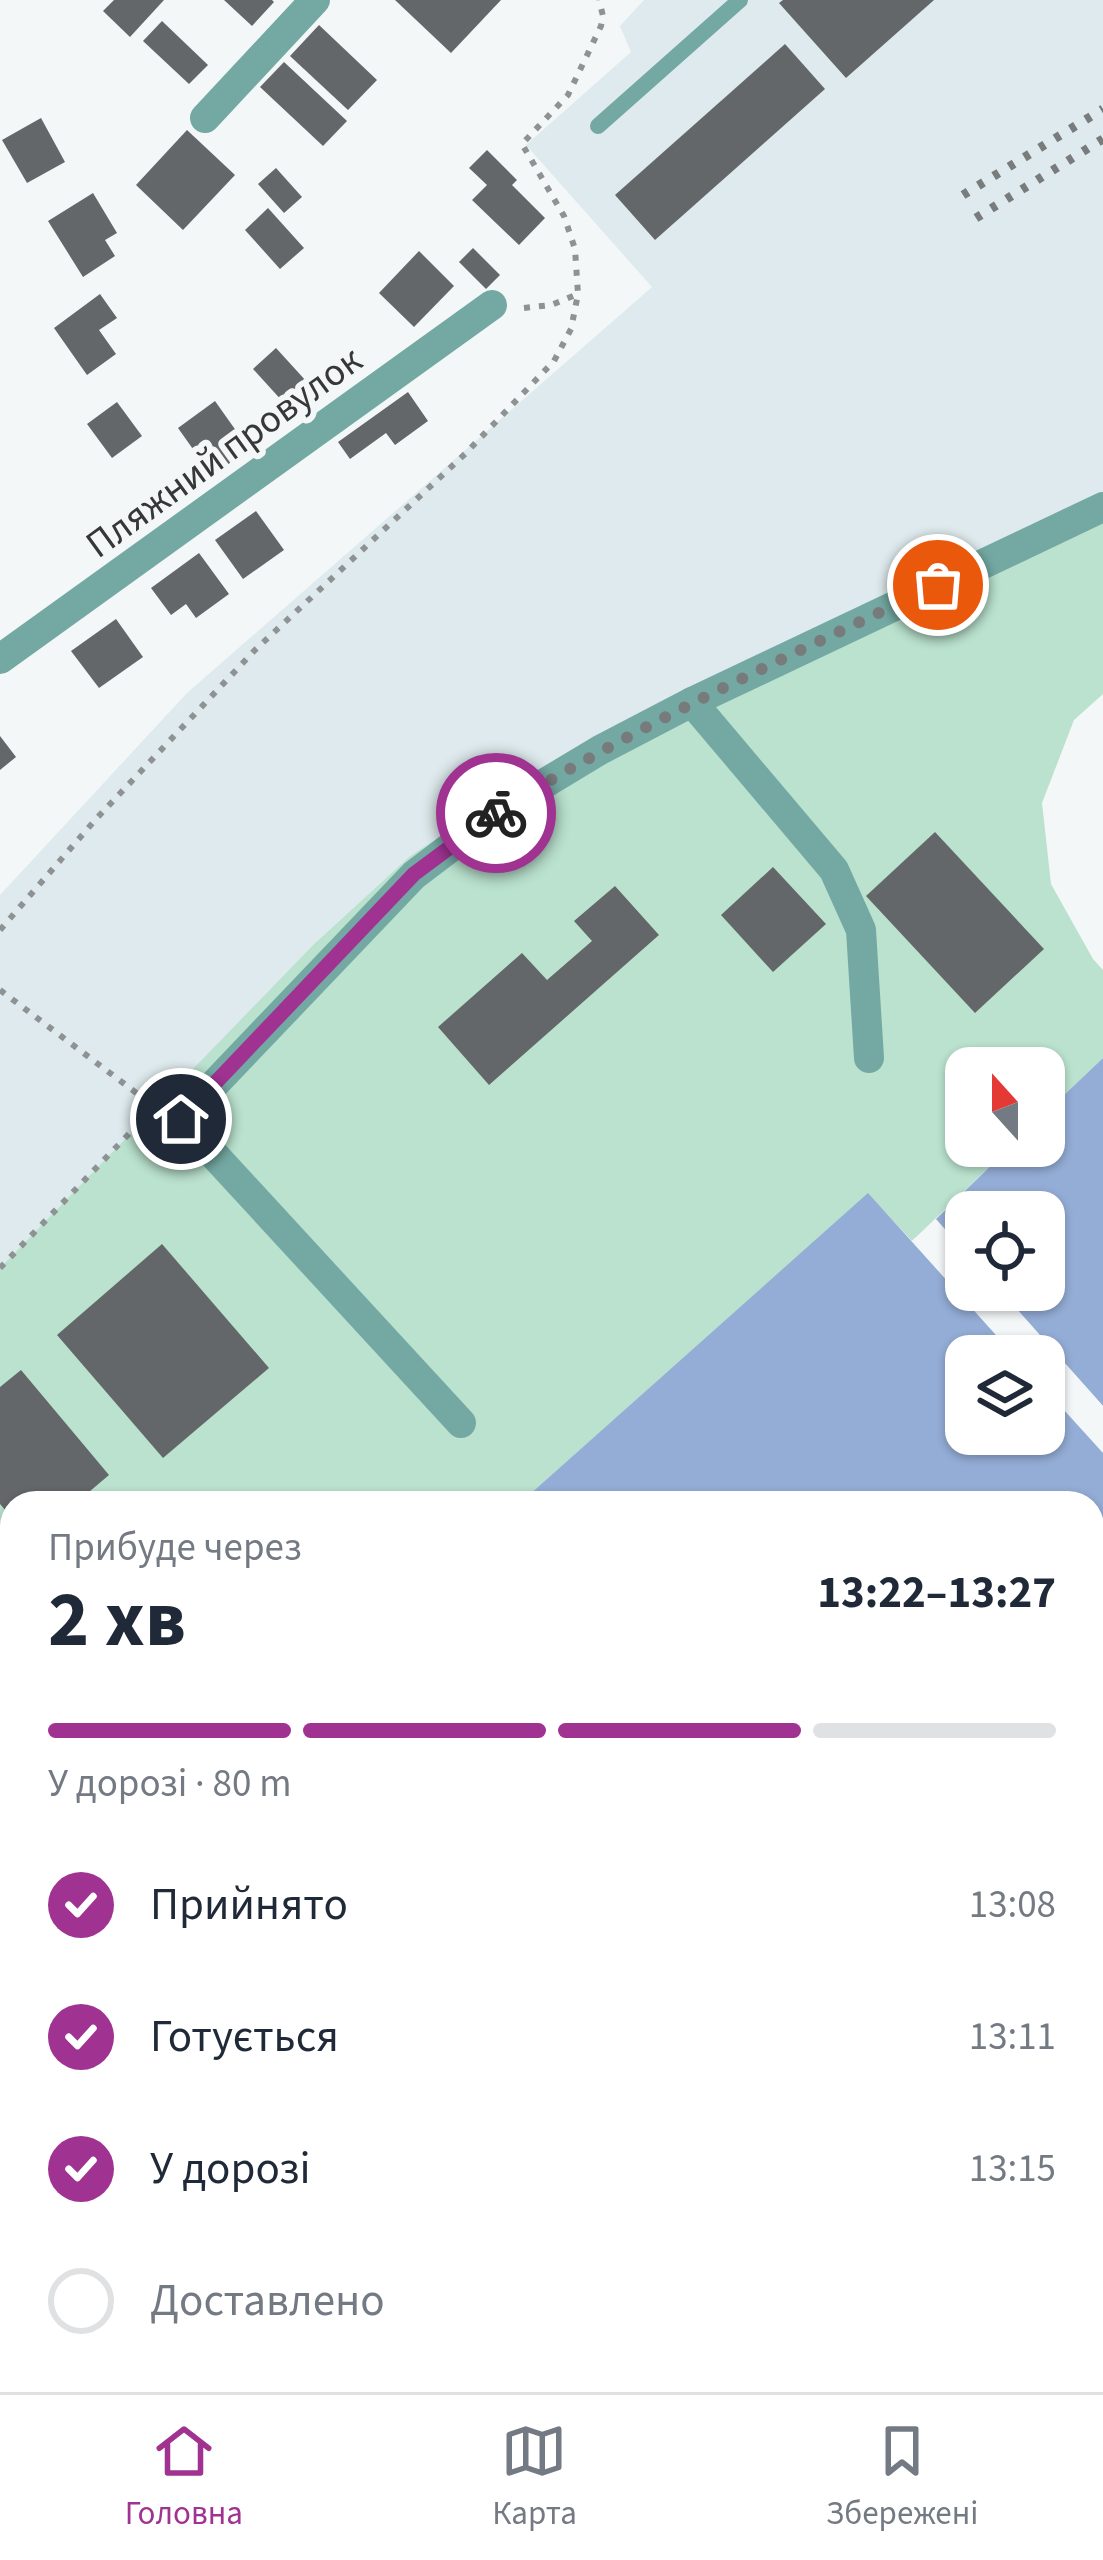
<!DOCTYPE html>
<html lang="uk">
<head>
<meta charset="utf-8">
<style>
  :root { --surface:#fff; --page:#f2f2f3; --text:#1f2937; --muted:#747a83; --line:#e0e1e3; --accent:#a03392 }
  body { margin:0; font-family:"Source Sans 3",sans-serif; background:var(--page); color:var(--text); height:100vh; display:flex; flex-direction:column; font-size:45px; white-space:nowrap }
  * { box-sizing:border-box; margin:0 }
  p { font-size:39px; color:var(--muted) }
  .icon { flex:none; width:66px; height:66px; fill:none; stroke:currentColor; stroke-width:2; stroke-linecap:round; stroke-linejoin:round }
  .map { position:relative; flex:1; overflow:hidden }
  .details { position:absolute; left:0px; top:1491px; width:1104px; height:903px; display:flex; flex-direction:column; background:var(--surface); border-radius:36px 36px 0 0; box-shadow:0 3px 9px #0004 }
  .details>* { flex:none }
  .needle { width:78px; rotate:339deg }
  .buttons { position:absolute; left:945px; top:1047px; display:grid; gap:24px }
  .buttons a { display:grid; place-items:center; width:120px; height:120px; border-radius:24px; background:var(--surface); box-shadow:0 3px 9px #0004; font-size:60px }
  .pin { position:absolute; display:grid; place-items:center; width:102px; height:102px; color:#fff; margin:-51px; border:6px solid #fff; border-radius:50%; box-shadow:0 3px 12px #0007 }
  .courier { position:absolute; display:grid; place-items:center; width:120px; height:120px; margin:-60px; border:9px solid #a03392; border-radius:50%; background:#fff; color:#222; box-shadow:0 3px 15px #0007 }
  .summary em { font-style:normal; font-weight:700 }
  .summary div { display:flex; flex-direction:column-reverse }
  .summary { display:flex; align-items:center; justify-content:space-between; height:204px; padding:0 48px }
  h1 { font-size:78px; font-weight:700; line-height:90px }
  .bar { display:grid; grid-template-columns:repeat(4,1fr); gap:18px 12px; align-content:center; height:144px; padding:0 48px }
  .bar i { height:15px; border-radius:9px; background:var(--line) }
  .bar .selected { background:var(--accent) }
  .bar p { grid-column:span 4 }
  ol { padding:0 48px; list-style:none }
  li { display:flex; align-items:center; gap:36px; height:132px }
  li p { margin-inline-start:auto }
  li .icon { padding:12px; border-radius:50%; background:var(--accent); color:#fff; stroke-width:4 }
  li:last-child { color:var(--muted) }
  li i { width:66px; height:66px; border:6px solid var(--line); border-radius:50% }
  .dock { display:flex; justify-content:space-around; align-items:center; height:168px; border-top:3px solid var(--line); background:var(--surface); font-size:33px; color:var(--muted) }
  .dock a { display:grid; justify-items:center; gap:6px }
  .dock .selected { color:var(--accent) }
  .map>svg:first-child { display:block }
</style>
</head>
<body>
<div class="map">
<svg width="1103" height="2392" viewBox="0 0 1103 2392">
  <rect width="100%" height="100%" fill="#f3f7f8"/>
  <path fill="#deeaed" d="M644 0H1103V497L409 857 313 945 0 1268V895L187 693 652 287 526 145 631 52 620 26Z"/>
  <path fill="#bae2ce" d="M1103 497V694L1074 720 1042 803 1051 884 1093 959 1103 970V1058L1044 1114V1068H966V1146H1011L912 1241 868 1194 520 1503H12V1998L0 2009V1268L313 945 409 857 541 769Z"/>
  <g fill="#94add6">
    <path d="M1103 1058V1406L999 1290H1044V1212H966V1253L936 1219 1011 1146H1044V1114Z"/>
    <path d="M868 1193 1015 1356H966V1434H1044V1388L1103 1453V2084L1092 2098V1503H520Z"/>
    <path d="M0 2009 12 2022V2382H386L377 2392H0Z"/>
    <path d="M1103 2134V2392H432L441 2382H1092V2147Z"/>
  </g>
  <g fill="#f3f7f8">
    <path d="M916 1237 1020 1352 1021 1356H1015L912 1241Z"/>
    <path d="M993 1290H1000L1103 1406V1412Z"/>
  </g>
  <g fill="#646769">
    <path d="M114 0H164L130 37 103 11Z"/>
    <path d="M224 0H272L274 2 252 26Z"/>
    <path d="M395 0H501L451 53Z"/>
    <path d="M783 0H934L846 78 779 3Z"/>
    <path d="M162 21 208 65 189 84 143 41Z"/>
    <path d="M319 25 377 80 348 110 290 56Z"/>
    <path d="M785 44 825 89 655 240 615 195Z"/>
    <path d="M284 62 347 121 323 146 260 87Z"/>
    <path d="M41 118 65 162 27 183 2 140Z"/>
    <path d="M187 130 235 175 183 230 136 185Z"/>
    <path d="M487 150 517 180 512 185 545 218 519 245 472 200 487 185 469 168Z"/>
    <path d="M276 168 302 197 284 213 258 184Z"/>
    <path d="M93 193 117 233 105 240 115 256 83 277 48 221Z"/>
    <path d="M268 208 304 248 280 269 245 230Z"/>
    <path d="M473 248 500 275 486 289 459 262Z"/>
    <path d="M419 251 454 286 414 327 379 293Z"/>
    <path d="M100 294 117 318 99 330 116 354 87 375 54 328Z"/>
    <path d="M276 348 317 393 294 414 253 369Z"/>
    <path d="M408 392 428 421 395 445 386 433 350 459 338 442Z"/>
    <path d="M215 401 249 449 212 476 178 428Z"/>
    <path d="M117 402 142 436 112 458 87 424Z"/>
    <path d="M256 511 284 550 243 579 215 540Z"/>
    <path d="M199 553 229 594 196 618 186 604 171 615 151 588Z"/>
    <path d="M116 619 143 657 99 688 71 651Z"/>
    <path d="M0 736 16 757 0 770Z"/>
    <path d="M935 832 1044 949 975 1013 866 896Z"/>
    <path d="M773 867 826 924 773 972 721 915Z"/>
    <path d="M615 886 659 935 489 1085 438 1027 522 953 547 980 592 941 574 921Z"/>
    <path d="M162 1244 269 1368 163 1458 57 1335Z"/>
    <path d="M21 1370 109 1475 76 1503H12V1518L0 1504V1387Z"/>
  </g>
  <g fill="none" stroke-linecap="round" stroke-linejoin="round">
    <g stroke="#8f9292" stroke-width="6" stroke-dasharray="6 9" stroke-linecap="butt">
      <path d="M524 308 551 305 578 294"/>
      <path d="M0 930 96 819 255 650 465 454 554 361 571 329 578 294 575 249 564 216 522 144 568 95 601 26 603 16 599 0"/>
      <path d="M0 990 151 1104"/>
      <path d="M0 1268 148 1114"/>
    </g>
    <path stroke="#74a9a3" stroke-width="16" d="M598 126 740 0"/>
    <g stroke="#74a9a3" stroke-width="30">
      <path d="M205 118 315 0"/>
      <path d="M0 659 492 305"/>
      <path d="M692 702 834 870 861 930 869 1058"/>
      <path d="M461 1423 181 1119 414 875 497 812 600 750 692 702 1103 507"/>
    </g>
    <g stroke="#797c7c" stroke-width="9" stroke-dasharray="6 12" stroke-linecap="butt">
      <path d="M963 195 1103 109"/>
      <path d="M976 218 1103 139"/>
    </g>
  </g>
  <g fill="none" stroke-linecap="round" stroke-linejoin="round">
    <path stroke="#787b7b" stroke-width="12" stroke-dasharray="0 21.6" d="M496 813C637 725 788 656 938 585"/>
    <path stroke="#a03392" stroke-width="15" d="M181 1119 414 874 496 813"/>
  </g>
  <g text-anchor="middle" stroke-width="12" stroke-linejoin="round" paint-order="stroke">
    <g font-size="39" fill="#363838" stroke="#f3f7f8">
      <text transform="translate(223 451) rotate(-36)" y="14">Пляжний провулок</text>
    </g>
  </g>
</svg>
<div class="buttons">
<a><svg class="needle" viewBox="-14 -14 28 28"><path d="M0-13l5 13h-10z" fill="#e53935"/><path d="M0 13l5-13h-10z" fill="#747a83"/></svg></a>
<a><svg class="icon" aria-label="locate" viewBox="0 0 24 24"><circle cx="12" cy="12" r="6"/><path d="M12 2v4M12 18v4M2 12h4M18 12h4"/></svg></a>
<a><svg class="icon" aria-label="layers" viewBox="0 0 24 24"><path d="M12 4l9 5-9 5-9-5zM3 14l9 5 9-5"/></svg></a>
</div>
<div class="pin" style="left:938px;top:585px;background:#ea580c"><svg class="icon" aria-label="bag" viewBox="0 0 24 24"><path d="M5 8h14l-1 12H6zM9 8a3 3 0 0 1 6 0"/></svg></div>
<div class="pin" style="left:181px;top:1119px;background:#1f2937"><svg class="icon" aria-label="home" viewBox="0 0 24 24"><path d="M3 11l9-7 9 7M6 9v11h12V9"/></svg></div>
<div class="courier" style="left:496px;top:813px"><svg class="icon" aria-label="bike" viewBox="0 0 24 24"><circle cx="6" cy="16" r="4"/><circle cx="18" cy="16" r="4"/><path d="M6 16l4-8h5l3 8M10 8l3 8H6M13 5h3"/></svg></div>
<section class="details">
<div class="summary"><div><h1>2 хв</h1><p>Прибуде через</p></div><em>13:22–13:27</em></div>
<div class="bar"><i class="selected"></i><i class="selected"></i><i class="selected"></i><i></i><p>У дорозі · 80 m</p></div>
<ol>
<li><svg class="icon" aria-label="check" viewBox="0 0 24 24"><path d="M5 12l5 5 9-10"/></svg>Прийнято<p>13:08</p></li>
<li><svg class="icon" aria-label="check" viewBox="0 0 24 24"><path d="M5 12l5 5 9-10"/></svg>Готується<p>13:11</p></li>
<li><svg class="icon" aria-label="check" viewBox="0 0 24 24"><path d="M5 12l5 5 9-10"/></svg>У дорозі<p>13:15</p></li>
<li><i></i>Доставлено</li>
</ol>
</section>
</div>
<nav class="dock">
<a class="selected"><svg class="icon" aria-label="home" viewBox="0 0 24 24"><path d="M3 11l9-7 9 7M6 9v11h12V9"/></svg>Головна</a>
<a><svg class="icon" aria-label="map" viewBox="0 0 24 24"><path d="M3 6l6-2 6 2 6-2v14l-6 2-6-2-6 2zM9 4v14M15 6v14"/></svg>Карта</a>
<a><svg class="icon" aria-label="saved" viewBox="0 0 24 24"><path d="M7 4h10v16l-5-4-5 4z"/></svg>Збережені</a>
</nav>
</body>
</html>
